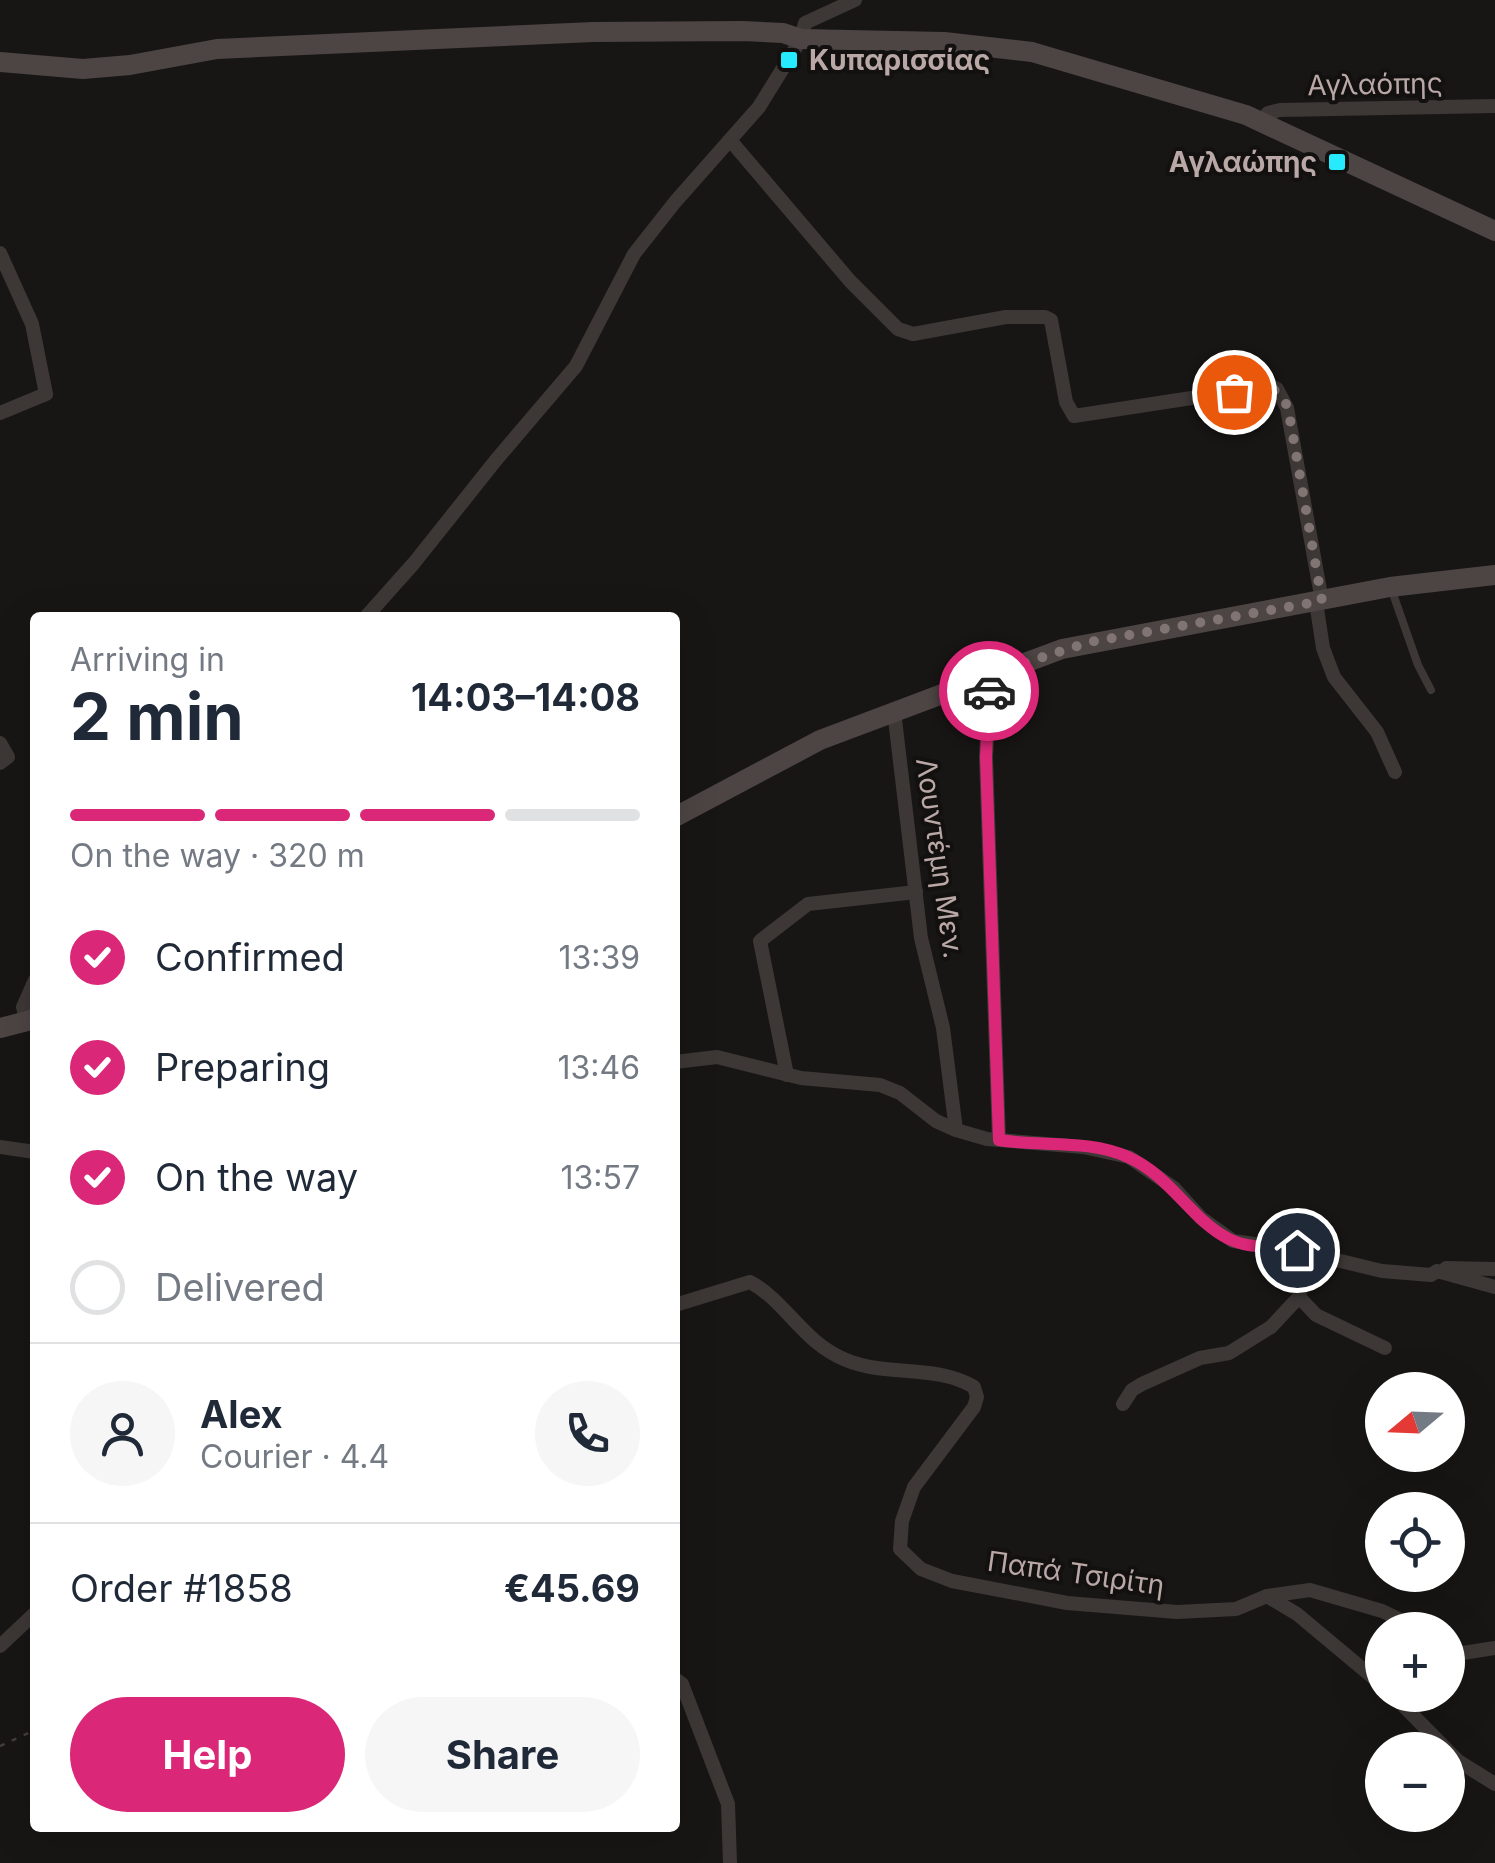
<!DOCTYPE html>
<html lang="en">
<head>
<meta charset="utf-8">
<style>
  :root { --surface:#fff; --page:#f6f6f7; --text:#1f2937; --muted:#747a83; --line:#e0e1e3; --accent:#db2777 }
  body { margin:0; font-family:Inter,sans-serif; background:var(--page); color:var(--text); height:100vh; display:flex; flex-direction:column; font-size:38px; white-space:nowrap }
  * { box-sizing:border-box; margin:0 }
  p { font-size:32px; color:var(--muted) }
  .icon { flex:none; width:55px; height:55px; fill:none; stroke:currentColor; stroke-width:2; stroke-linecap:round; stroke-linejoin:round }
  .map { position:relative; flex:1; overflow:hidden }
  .drawer { position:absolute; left:30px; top:612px; width:650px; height:1220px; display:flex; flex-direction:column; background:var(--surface); border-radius:10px; box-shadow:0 10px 40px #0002 }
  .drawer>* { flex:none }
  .needle { width:65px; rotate:251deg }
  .fabs { position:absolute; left:1365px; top:1372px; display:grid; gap:20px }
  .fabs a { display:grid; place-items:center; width:100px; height:100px; border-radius:50%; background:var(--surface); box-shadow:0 10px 40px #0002; font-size:50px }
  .pin { position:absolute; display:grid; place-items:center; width:85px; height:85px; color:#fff; margin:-42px; border:5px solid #fff; border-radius:50%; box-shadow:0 2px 10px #0007 }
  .courier { position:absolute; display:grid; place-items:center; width:100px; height:100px; margin:-50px; border:8px solid #db2777; border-radius:50%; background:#fff; color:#222; box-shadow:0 2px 12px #0007 }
  .overview em { font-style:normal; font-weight:700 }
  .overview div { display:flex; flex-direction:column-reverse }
  .overview { display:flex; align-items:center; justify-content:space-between; height:170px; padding:0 40px }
  h1 { font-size:65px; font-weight:700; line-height:75px }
  .bar { display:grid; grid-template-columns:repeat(4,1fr); gap:15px 10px; align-content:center; height:120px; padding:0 40px }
  .bar i { height:12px; border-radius:8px; background:var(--line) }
  .bar .current { background:var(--accent) }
  .bar p { grid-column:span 4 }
  .line { display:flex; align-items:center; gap:25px; padding:0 40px; border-top:2px solid var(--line) }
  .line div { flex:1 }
  .round { display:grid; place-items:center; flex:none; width:105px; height:105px; border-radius:52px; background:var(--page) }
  ol { padding:0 40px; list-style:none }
  li { display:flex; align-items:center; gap:30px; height:110px }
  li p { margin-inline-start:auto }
  li .icon { padding:10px; border-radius:50%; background:var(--accent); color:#fff; stroke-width:4 }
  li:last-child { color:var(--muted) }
  li i { width:55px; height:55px; border:5px solid var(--line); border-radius:50% }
  .button { display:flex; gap:20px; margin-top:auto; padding:20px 40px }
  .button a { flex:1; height:115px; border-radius:60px; background:var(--accent); color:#fff; font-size:40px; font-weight:700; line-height:115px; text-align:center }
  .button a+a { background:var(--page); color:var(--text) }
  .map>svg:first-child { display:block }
</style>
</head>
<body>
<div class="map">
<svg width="1495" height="1863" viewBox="0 0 1495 1863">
  <rect width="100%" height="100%" fill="#181615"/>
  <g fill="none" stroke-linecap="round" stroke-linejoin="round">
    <path stroke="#443d3c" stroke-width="2.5" stroke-dasharray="5 8" stroke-linecap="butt" d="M0 1746 35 1730"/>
    <path stroke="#3d3836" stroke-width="8" d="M1392 591 1418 665 1431 690"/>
    <g stroke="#3d3836" stroke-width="14">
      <path d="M1261 121 1268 113 1280 110 1495 106"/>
      <path d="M730 140 850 281 898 329 913 334 1006 317H1045L1051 320 1066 402 1074 416 1270 386 1277 389 1287 408 1322 601"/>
      <path d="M0 253 32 324 46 394 0 413"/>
      <path d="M1316 602 1323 648 1334 677 1377 732 1395 772"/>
      <path d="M365 618 414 563 496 460 576 366 634 254 675 202 759 107 801 39 805 23 855 0"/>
      <path d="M990 675 986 757 999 1140"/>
      <path d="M894 711 921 938 943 1028 956 1130"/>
      <path d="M0 743 8 757 0 763"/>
      <path d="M27 1021 23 1007 35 980"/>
      <path d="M675 1062 717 1057 801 1078 880 1085 900 1093 936 1121 956 1130 987 1139 1083 1147 1129 1157 1174 1188 1201 1218 1233 1241 1291 1249 1382 1271 1431 1275 1437 1271 1495 1287"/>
      <path d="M787 1075 760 941 808 904 916 892"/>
      <path d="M0 1147 35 1152"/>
      <path d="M1446 1268 1495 1269"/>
      <path d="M1299 1297 1316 1315 1385 1348"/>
      <path d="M675 1305 750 1282C787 1302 802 1342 846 1360 887 1377 936 1364 974 1387L977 1397 974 1407 914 1487 902 1521 900 1549 921 1569 952 1581 1067 1603 1177 1612 1236 1609 1267 1596 1297 1614 1382 1685"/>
      <path d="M1123 1404 1132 1390 1142 1384 1200 1358 1229 1353 1271 1327 1299 1297 1307 1254"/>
      <path d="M1267 1596 1310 1590 1382 1611 1422 1630"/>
      <path d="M0 1646 35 1613"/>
      <path d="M1448 1648 1463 1653 1495 1648"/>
      <path d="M675 1679 682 1684 728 1804 730 1863"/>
      <path d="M1393 1695 1447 1750"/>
      <path d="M1448 1751 1458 1761 1495 1784"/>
    </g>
    <g stroke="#4d4544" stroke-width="20">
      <path d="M0 62 83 69 130 65 217 49 593 32 742 31 783 33 801 39 944 42 1032 52 1246 115 1495 231"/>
      <path d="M675 817 820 740 1062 649 1390 587 1495 575"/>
      <path d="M0 1028 35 1019"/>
    </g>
  </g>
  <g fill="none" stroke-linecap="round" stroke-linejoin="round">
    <path stroke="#817573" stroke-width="10" stroke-dasharray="0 18" d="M989 691 990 674 1090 642 1322 601 1288 408C1274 378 1260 388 1234 392"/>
    <path stroke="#db2777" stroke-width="12" d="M989 691 986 757 999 1140C1041 1147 1088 1139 1128 1157 1171 1176 1191 1220 1229 1239 1249 1249 1275 1246 1297 1250"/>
  </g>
  <g fill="#26ebff" stroke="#131110" stroke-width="4">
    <rect x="779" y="50" width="20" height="20" rx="5"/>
    <rect x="1327" y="152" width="20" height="20" rx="5"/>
  </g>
  <g text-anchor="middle" stroke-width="8" stroke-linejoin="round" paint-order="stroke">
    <g font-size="28" font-weight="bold" fill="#b9a8a6" stroke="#131110" text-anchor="start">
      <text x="809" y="70">Κυπαρισσίας</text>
      <text x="1317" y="172" text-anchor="end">Αγλαώπης</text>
    </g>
    <g font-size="28" fill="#b9a8a6" stroke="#131110">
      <text transform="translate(1375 84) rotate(-1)" y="10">Αγλαόπης</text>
      <text transform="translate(940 858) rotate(82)" y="10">Λουντέμη Μεν.</text>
      <text transform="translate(1076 1573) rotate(8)" y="10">Παπά Τσιρίτη</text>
    </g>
  </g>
</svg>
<div class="fabs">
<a><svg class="needle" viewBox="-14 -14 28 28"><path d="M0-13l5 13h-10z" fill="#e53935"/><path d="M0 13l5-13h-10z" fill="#747a83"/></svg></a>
<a><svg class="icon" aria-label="locate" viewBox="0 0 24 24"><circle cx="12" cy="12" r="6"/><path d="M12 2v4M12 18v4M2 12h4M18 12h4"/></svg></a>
<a>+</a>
<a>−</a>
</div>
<div class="pin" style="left:1234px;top:392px;background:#ea580c"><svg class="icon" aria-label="bag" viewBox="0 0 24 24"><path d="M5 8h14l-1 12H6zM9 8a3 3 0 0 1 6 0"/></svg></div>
<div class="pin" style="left:1297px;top:1250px;background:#1f2937"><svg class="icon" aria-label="home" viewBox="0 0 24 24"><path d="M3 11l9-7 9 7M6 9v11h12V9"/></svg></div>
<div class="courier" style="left:989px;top:691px"><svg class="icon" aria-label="car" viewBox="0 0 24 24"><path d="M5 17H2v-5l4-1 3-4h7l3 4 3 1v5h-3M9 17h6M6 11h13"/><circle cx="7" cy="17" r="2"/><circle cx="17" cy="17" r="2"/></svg></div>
<section class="drawer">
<div class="overview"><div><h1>2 min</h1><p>Arriving in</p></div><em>14:03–14:08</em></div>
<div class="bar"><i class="current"></i><i class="current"></i><i class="current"></i><i></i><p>On the way · 320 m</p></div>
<ol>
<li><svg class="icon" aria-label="check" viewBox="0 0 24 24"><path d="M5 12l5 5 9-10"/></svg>Confirmed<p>13:39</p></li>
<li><svg class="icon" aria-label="check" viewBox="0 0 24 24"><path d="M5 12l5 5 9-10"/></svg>Preparing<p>13:46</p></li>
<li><svg class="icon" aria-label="check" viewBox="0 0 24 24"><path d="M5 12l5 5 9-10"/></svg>On the way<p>13:57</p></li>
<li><i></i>Delivered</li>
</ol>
<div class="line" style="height:180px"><a class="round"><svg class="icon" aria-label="person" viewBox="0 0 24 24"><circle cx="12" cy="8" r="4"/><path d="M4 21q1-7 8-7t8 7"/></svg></a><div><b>Alex</b><p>Courier · 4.4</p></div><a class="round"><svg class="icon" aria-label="phone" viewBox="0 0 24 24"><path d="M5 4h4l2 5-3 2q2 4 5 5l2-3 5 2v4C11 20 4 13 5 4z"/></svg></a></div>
<div class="line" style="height:130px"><div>Order #1858</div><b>€45.69</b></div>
<div class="button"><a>Help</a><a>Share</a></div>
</section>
</div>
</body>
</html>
